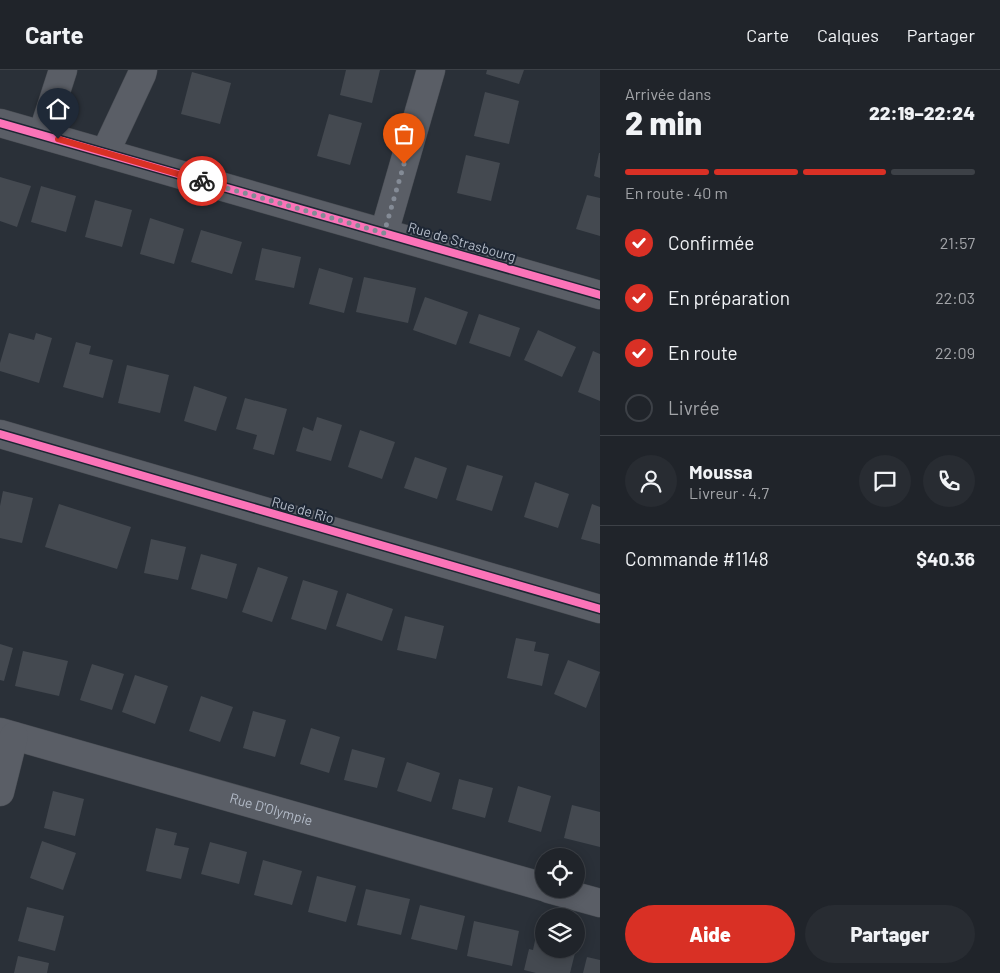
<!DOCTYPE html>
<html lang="fr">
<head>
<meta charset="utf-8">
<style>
  :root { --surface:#20242a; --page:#282c32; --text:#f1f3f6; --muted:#a2a4a8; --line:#3d4147; --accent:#d93025 }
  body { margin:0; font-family:Barlow,sans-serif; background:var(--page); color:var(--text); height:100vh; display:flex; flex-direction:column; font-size:19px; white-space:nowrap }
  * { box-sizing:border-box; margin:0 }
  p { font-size:16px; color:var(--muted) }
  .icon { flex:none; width:28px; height:28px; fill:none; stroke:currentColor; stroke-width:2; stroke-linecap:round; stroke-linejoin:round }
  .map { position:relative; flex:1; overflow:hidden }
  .details { display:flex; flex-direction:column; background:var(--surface); width:400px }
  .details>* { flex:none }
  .controls { position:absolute; left:535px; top:778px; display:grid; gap:10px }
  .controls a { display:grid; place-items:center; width:50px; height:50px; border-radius:50%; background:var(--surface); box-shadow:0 2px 12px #0003,0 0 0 1px var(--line); font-size:25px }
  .pin { position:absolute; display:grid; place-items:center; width:42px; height:42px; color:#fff; margin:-51px -21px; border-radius:50% 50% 50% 0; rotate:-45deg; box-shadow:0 0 5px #0007 }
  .pin .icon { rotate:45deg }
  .courier { position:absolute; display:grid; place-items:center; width:50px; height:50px; margin:-25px; border:4px solid #d93025; border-radius:50%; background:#fff; color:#222; box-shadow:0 1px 6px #0007 }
  .headline em { font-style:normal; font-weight:800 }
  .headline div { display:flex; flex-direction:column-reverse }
  .headline { display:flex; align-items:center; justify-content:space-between; height:85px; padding:0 25px }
  h1 { font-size:32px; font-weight:800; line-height:38px }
  .bar { display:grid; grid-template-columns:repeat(4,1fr); gap:8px 5px; align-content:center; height:60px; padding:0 25px }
  .bar i { height:6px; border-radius:4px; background:var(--line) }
  .bar .selected { background:var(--accent) }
  .bar p { grid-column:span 4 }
  .line { display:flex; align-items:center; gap:12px; padding:0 25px; border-top:1px solid var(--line) }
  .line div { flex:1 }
  .round { display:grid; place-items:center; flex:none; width:52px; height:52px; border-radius:26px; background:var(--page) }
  ol { padding:0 25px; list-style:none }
  li { display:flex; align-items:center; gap:15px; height:55px }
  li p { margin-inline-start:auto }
  li .icon { padding:5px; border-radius:50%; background:var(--accent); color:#fff; stroke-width:4 }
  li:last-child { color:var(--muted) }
  li i { width:28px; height:28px; border:2px solid var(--line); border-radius:50% }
  .button { display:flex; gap:10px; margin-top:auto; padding:10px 25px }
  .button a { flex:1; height:58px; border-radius:30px; background:var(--accent); color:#fff; font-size:20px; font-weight:800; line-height:58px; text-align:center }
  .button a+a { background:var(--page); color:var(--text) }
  header { display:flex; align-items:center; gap:30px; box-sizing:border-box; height:70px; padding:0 25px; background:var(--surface); border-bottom:1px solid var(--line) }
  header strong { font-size:24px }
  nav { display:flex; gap:28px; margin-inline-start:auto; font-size:18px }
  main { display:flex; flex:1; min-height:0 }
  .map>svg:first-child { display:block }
</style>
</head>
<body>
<header>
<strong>Carte</strong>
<nav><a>Carte</a><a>Calques</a><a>Partager</a></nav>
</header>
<main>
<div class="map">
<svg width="600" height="903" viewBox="0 0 600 903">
  <rect width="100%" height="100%" fill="#2a3038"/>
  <g fill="#444950">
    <path d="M346 0H380L372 33 340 25Z"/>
    <path d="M487 0H524L519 14 486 4Z"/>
    <path d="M192 2 231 13 220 54 181 44Z"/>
    <path d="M485 22 519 31 509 74 474 66Z"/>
    <path d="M329 44 362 53 350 95 317 86Z"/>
    <path d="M599 83H600V108L594 106Z"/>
    <path d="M466 85 500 93 491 131 457 123Z"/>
    <path d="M0 107 31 116 17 157 0 151Z"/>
    <path d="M41 116 76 126 66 162 31 152Z"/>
    <path d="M587 125 600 128V166L576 159Z"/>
    <path d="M95 130 132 140 122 177 85 167Z"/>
    <path d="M150 148 184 159 174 194 140 184Z"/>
    <path d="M201 160 242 172 232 204 191 192Z"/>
    <path d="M262 178 301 187 294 218 255 210Z"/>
    <path d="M319 198 353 208 344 243 309 234Z"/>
    <path d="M364 207 416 218 408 253 356 242Z"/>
    <path d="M425 227 468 242 456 275 413 260Z"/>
    <path d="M479 244 520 258 510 287 469 273Z"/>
    <path d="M538 260 576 277 562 307 524 290Z"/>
    <path d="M9 263 34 270 36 263 52 268 39 313 0 301V293Z"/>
    <path d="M76 272 91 276 89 284 113 290 103 328 63 317Z"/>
    <path d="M593 281 600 284V331L578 322Z"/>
    <path d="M127 295 169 305 160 343 118 333Z"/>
    <path d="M194 316 227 327 216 361 184 351Z"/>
    <path d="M245 328 287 339 274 385 253 379 257 365 236 359Z"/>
    <path d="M317 347 342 355 331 391 296 381 303 357 313 361Z"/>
    <path d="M360 360 395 372 382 409 348 397Z"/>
    <path d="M415 387 447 398 437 429 404 418Z"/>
    <path d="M467 395 503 406 492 441 456 430Z"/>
    <path d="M535 412 569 424 558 458 524 447Z"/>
    <path d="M3 421 33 428 22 473 0 468V436Z"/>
    <path d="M59 434 131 457 117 499 45 477Z"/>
    <path d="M592 434 600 437V474L581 469Z"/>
    <path d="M151 469 186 477 178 510 144 503Z"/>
    <path d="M201 484 237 494 227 529 191 519Z"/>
    <path d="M258 497 288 507 272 552 242 542Z"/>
    <path d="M303 510 338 521 326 560 291 549Z"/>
    <path d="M347 523 393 539 382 571 336 556Z"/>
    <path d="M405 546 444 556 436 589 397 580Z"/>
    <path d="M516 568 536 572 534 581 549 584 542 616 507 608Z"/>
    <path d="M0 574 13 578 4 611 0 610Z"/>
    <path d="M23 581 68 591 59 626 15 616Z"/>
    <path d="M568 590 600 602 586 638 554 624Z"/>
    <path d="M92 594 124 604 112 640 80 630Z"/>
    <path d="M135 605 168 616 155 654 122 642Z"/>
    <path d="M201 626 233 637 220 672 189 661Z"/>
    <path d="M253 641 286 650 275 687 243 678Z"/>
    <path d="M311 658 340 667 329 703 300 694Z"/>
    <path d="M352 679 385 688 377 718 344 710Z"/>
    <path d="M407 692 440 703 431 732 397 721Z"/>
    <path d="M459 709 493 718 485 748 452 739Z"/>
    <path d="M518 716 551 726 541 762 508 752Z"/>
    <path d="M53 721 84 729 75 766 44 758Z"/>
    <path d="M572 735 600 742V777L564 768Z"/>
    <path d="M156 758 177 763 174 775 189 778 181 809 146 801Z"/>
    <path d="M42 771 76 783 63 820 30 808Z"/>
    <path d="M210 772 247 782 239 814 201 804Z"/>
    <path d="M263 790 302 801 292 835 254 825Z"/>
    <path d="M317 806 356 816 346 852 308 842Z"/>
    <path d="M366 819 410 829 401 865 357 855Z"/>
    <path d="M420 835 465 846 457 880 411 869Z"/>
    <path d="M27 837 64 846 55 881 18 871Z"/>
    <path d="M474 851 519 861 512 896 467 886Z"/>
    <path d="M536 866 544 867V879H576L570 903H536L524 900 529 879 533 880Z"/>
    <path d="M18 886 49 893 47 903H14Z"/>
    <path d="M587 887 600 890V903H583Z"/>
  </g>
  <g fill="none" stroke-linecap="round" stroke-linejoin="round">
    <defs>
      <g id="minor">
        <path d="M0 53 600 225"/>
        <path d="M42 65 63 0"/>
        <path d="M105 83 142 4 143 0"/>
        <path d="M384 163 431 0"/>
        <path d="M0 364 600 539"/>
        <path id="s1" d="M0 662 544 817"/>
        <path d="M0 722 14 666"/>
        <path d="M549 819 600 833"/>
      </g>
    </defs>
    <use href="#minor" stroke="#484c53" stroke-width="29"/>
    <use href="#minor" stroke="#5a5e66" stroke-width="28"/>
    <defs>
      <g id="cycleway">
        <path d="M0 53 600 225"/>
        <path d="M0 364 600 539"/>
      </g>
    </defs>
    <use href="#cycleway" stroke="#1d2633" stroke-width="11"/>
    <use href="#cycleway" stroke="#fb73b8" stroke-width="8"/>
  </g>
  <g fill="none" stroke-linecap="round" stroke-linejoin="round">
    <path stroke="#848b96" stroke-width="5" stroke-dasharray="0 9" d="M202 111 384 163 404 94"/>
    <path stroke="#d93025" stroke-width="6" d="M58 69 202 111"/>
  </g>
  <g text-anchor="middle" stroke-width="4" stroke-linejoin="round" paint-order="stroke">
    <g font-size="14" fill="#b4bcc9" stroke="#1d2633">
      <text transform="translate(462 172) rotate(16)" y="5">Rue de Strasbourg</text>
      <text transform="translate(303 440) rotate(16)" y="5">Rue de Rio</text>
      <text dy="5" stroke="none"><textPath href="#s1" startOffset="282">Rue D'Olympie</textPath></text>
    </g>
  </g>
</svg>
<div class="controls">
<a><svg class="icon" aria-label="locate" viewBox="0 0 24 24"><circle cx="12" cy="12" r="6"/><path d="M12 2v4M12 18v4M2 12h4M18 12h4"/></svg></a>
<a><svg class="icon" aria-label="layers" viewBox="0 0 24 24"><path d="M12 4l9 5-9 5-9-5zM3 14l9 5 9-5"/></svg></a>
</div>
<div class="pin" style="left:404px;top:94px;background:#ea580c"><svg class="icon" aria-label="bag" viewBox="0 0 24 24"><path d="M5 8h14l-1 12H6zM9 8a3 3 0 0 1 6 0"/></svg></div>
<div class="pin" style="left:58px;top:69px;background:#1f2937"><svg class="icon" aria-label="home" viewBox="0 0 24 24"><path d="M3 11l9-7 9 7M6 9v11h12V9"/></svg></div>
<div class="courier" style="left:202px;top:111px"><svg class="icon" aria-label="bike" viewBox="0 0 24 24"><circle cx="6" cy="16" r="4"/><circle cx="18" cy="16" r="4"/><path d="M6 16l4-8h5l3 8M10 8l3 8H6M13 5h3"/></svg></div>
</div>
<section class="details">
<div class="headline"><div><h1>2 min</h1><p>Arrivée dans</p></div><em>22:19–22:24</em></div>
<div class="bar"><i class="selected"></i><i class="selected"></i><i class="selected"></i><i></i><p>En route · 40 m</p></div>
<ol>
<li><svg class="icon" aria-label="check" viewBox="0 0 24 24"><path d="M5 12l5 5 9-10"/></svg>Confirmée<p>21:57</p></li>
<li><svg class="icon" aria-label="check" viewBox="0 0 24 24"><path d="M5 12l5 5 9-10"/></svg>En préparation<p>22:03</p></li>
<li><svg class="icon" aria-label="check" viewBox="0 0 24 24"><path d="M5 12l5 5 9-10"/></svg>En route<p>22:09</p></li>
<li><i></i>Livrée</li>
</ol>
<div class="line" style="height:90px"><a class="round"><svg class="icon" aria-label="person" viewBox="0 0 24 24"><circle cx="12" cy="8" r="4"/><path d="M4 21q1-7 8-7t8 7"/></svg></a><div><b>Moussa</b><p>Livreur · 4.7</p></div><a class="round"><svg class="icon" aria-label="chat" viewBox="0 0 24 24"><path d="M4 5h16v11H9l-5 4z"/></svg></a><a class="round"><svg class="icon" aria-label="phone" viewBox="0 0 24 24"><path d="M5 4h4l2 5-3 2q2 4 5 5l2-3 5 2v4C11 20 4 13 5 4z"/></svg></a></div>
<div class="line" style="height:65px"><div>Commande #1148</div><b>$40.36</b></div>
<div class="button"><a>Aide</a><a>Partager</a></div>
</section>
</main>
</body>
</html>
